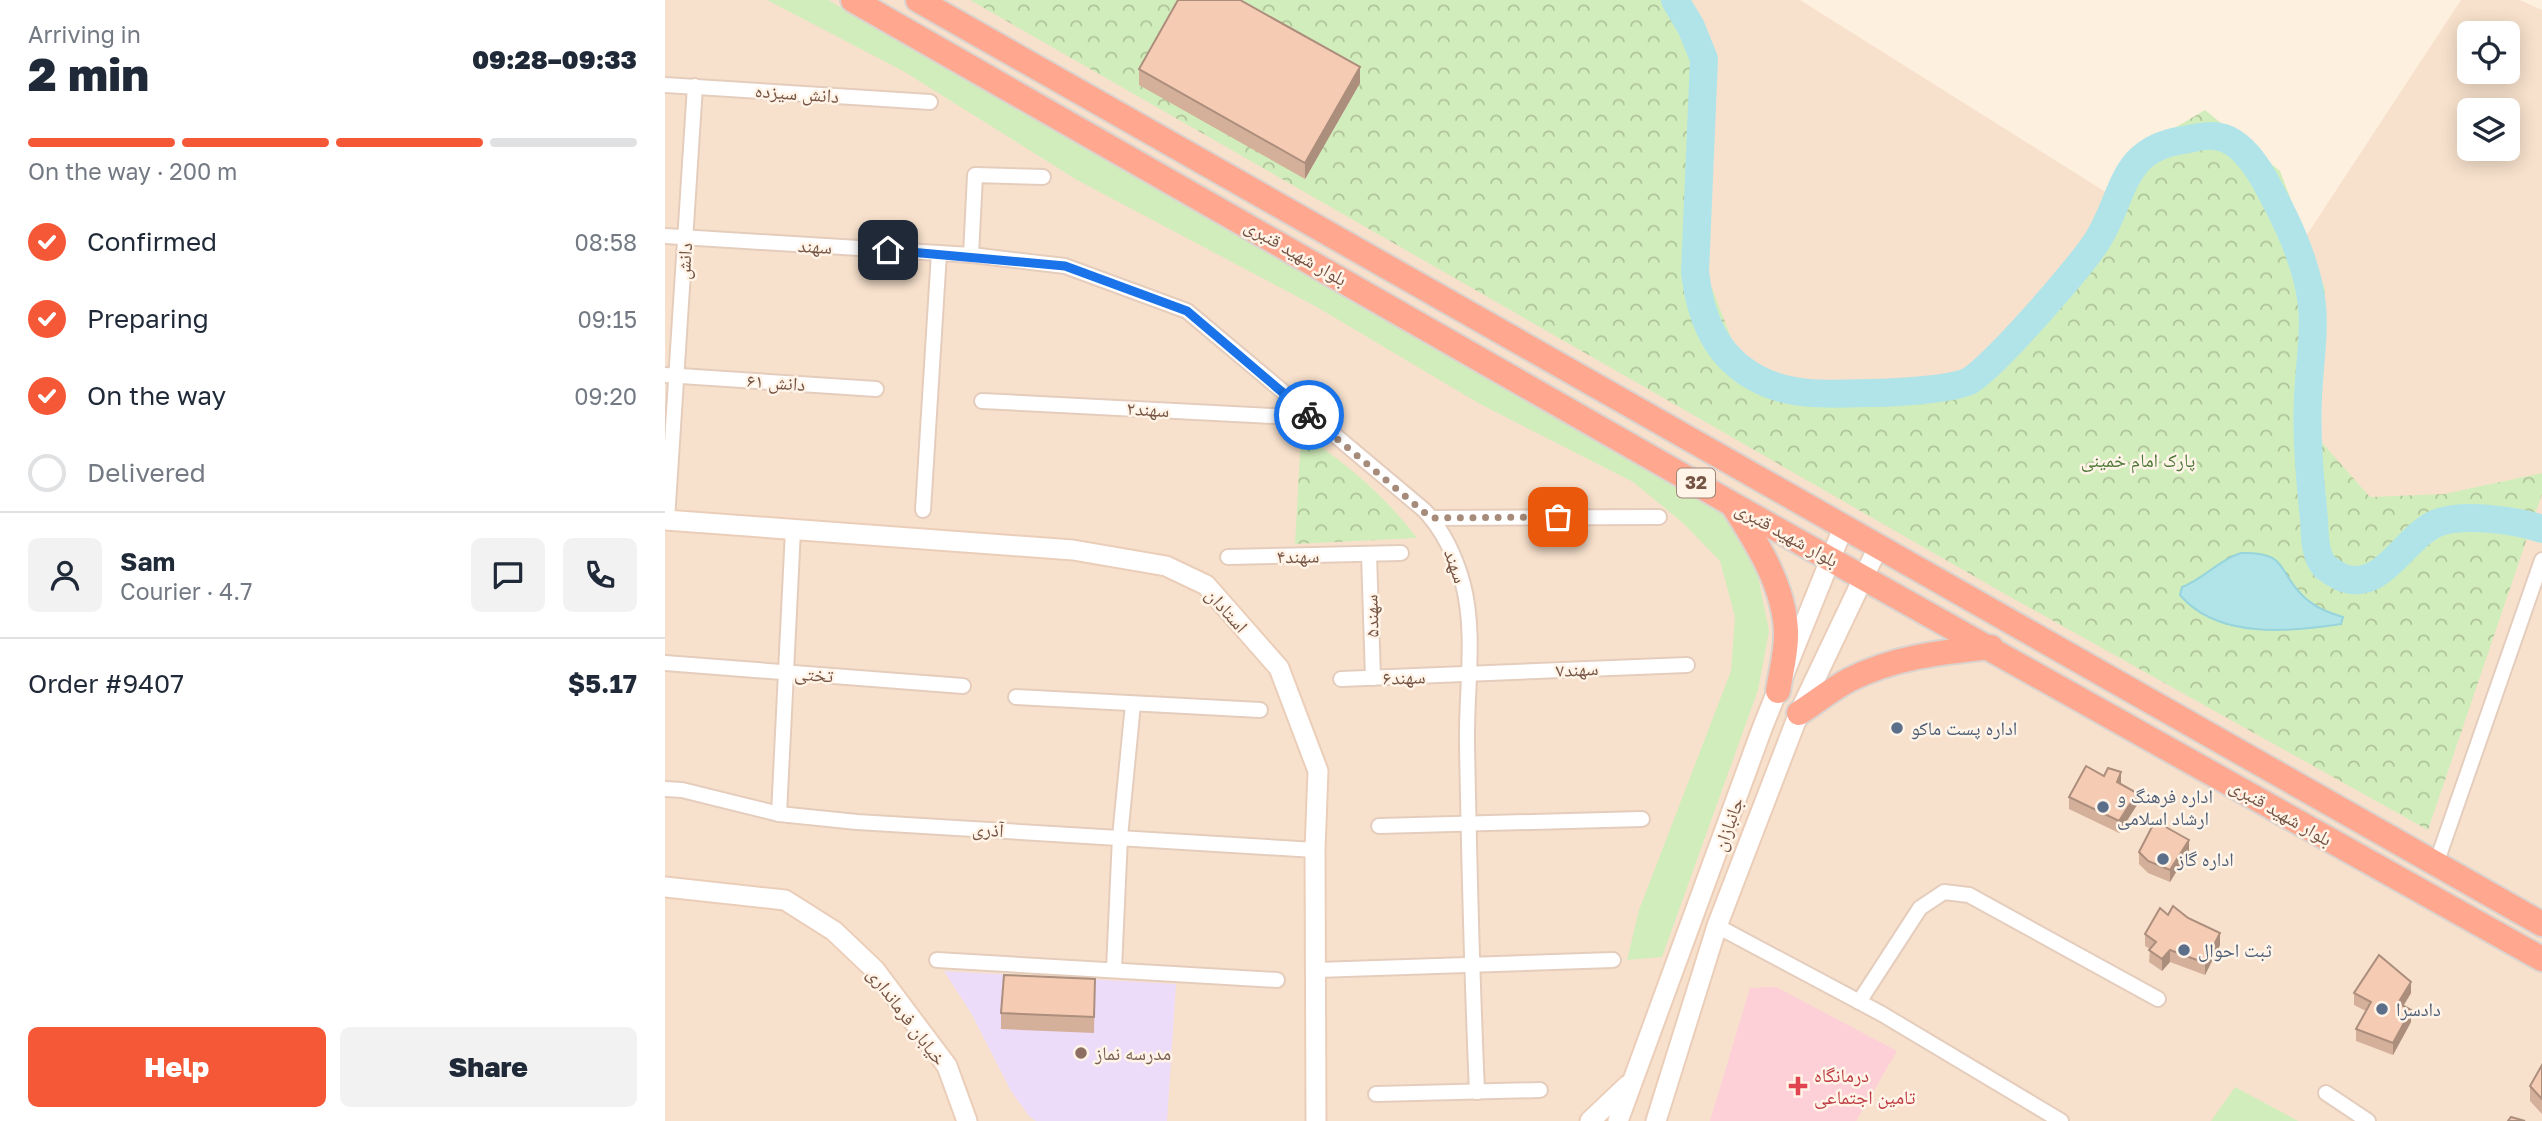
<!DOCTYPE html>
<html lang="en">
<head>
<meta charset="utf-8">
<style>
  :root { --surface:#fff; --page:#f2f2f3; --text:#1f2937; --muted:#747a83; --line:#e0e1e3; --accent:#f55837 }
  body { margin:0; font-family:"Golos Text","Noto Naskh Arabic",sans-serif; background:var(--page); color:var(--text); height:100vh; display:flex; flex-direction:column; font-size:26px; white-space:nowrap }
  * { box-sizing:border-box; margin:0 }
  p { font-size:23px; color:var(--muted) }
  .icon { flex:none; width:38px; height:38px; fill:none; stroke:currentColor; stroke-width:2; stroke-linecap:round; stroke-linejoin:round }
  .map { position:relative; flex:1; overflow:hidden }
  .sheet { display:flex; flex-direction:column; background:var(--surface); width:665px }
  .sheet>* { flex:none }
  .fabs { position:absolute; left:1792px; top:21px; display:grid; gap:14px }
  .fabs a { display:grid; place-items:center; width:63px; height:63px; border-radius:10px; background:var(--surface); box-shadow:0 4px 18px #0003; font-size:35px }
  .pin { position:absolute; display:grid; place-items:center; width:60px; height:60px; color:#fff; margin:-30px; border-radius:14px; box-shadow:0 4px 10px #0006 }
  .courier { position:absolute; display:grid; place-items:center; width:70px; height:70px; margin:-35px; border:5px solid #1a73e8; border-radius:50%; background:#fff; color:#222; box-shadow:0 2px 9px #0007 }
  .head em { font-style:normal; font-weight:800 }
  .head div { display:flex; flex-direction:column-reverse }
  .head { display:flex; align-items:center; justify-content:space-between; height:119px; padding:0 28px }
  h1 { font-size:46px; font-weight:800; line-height:52px }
  .bar { display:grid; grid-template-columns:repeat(4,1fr); gap:10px 7px; align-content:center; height:84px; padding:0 28px }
  .bar i { height:9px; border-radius:5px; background:var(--line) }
  .bar .on { background:var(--accent) }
  .bar p { grid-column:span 4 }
  .line { display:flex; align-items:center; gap:18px; padding:0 28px; border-top:2px solid var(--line) }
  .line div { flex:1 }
  .round { display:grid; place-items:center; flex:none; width:74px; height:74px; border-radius:10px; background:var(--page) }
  ol { padding:0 28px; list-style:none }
  li { display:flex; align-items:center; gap:21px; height:77px }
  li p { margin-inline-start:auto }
  li .icon { padding:7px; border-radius:50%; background:var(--accent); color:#fff; stroke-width:4 }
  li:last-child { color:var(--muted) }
  li i { width:38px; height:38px; border:4px solid var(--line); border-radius:50% }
  .action { display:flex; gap:14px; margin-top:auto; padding:14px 28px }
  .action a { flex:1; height:80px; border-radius:10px; background:var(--accent); color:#fff; font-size:28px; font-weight:800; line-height:80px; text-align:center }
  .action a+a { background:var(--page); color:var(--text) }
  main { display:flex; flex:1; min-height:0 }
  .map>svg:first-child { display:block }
</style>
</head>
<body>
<main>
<section class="sheet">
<div class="head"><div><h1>2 min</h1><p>Arriving in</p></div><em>09:28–09:33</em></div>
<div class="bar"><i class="on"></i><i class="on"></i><i class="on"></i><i></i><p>On the way · 200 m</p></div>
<ol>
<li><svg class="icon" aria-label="check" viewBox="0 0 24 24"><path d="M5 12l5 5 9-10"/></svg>Confirmed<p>08:58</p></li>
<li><svg class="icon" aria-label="check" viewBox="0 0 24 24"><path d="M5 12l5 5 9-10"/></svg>Preparing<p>09:15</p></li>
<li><svg class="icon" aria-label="check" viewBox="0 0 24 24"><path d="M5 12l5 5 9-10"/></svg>On the way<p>09:20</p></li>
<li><i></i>Delivered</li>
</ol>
<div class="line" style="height:126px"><a class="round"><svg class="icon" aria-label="person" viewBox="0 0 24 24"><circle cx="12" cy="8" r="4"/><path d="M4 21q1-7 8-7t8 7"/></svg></a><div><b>Sam</b><p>Courier · 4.7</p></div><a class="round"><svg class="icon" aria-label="chat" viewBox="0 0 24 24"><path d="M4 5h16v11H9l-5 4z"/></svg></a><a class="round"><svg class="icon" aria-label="phone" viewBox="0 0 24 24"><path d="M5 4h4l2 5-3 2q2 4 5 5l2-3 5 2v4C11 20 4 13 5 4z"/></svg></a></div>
<div class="line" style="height:91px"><div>Order #9407</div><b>$5.17</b></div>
<div class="action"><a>Help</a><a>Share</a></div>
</section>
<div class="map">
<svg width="1877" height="1121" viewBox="0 0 1877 1121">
  <defs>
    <pattern id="forest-crowns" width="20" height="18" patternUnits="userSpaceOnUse" patternTransform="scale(1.75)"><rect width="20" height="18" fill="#d2edbc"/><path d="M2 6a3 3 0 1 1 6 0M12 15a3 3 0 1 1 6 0" fill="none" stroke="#afc39a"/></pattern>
  </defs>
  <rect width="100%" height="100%" fill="#fef0de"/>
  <path fill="#f7e1cc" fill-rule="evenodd" d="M0 0H1135L1603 294 1796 0H1855L1877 10V1121H0ZM1804 33H1843V72H1804ZM1804 110H1843V149H1804Z"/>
  <path fill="#eddbfa" d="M279 971 511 984 502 1121H371L364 1116 346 1091 306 1013Z"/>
  <path fill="#fdd0d8" d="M1111 987 1232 1051 1191 1121H1045L1085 988Z"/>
  <g fill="#d2edbc">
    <path d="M102 0H163L1046 503 1064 522 1091 567 1104 631 1093 690 997 957 962 960 974 910 1066 671 1070 617 1055 561 1018 523 968 482 815 404 650 306 412 180 238 71Z"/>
    <path d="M1570 1087 1633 1121H1546Z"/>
  </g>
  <g fill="url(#forest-crowns)">
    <path d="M305 0H999L1030 58 1025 189 1036 259 1080 374 1211 399 1278 394 1371 309 1428 235 1496 136 1540 110 1615 171 1660 289 1653 438 1705 497 1779 494 1877 473V494L1763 830 1340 594Z"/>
    <path d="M636 434C681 462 720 496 752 538L630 544Z"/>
  </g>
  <path fill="#b1e4e9" stroke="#97d4dc" stroke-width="2" d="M1576 553C1621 552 1612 568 1635 593 1647 606 1661 612 1678 617L1676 624C1625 632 1552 639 1515 595L1517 587C1539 579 1553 560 1576 553Z"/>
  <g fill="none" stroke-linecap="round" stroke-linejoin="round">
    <path stroke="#b1e4e9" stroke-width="28" d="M1010 0 1026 27 1039 59 1030 272C1035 316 1050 356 1091 378 1125 397 1166 394 1203 393 1227 393 1281 390 1302 382 1324 373 1417 265 1432 241 1461 195 1454 150 1518 140 1527 139 1538 135 1547 136 1571 136 1588 160 1599 179 1619 215 1640 257 1646 298 1651 329 1644 366 1643 398 1641 438 1645 479 1649 519 1650 534 1649 555 1660 567 1664 570 1674 576 1678 578 1718 592 1740 536 1772 523 1799 513 1850 520 1877 529"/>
    <defs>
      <g id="street">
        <path d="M0 85 265 102"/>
        <path d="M0 236 306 255 400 266 522 311 759 510C779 531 790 555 798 584 811 634 801 691 802 743 804 859 807 976 812 1092"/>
        <path d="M306 255 310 175 378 177"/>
        <path d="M0 375 211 389"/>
        <path d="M317 401 648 418"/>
        <path d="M258 510 274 253"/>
        <path d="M766 518 994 517"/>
        <path d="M2 520 30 86"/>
        <path d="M704 554 708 678"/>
        <path d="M563 557 736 553"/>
        <path d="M0 663 298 686"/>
        <path d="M676 679 1022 665"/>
        <path d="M351 697 595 710"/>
        <path d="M0 789 17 790 114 814 192 822 650 850"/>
        <path d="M114 814 128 530"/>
        <path d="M714 826 977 819"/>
        <path d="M1771 864 1877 560"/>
        <path d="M1052 926 1217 1014 1396 1121"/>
        <path d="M272 960 612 980"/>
        <path d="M449 969 455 837 468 704"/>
        <path d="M652 970 948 960"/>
        <path d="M1194 1002 1255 908 1279 892 1304 895 1493 999"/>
        <path d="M1661 1093 1703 1121"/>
        <path d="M711 1094 875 1090"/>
      </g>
      <g id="secondary">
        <path d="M0 520 408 550 501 566 541 585 614 668 653 771 650 850 651 1121"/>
        <path d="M0 887 120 900 169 931 210 970 282 1066 302 1121"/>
        <path d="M925 1121 963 1085"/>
        <path d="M953 1121 1098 726 1178 528"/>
        <path d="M991 1121 1052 926 1134 713 1213 547"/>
      </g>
      <g id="highway">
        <path d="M188 0 1067 504 1877 959"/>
        <path d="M253 0 1877 924"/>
        <path d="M1069 507C1093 545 1119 586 1121 631 1122 650 1116 672 1113 691"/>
        <path d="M1134 713C1151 702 1167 689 1184 680 1229 657 1277 652 1326 647"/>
      </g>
    </defs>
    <use href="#street" stroke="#e5cdbd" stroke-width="18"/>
    <use href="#secondary" stroke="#ebceb9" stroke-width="23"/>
    <use href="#highway" stroke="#dbd3ce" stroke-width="28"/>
    <use href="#street" stroke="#fff" stroke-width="14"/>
    <use href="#secondary" stroke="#fff" stroke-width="19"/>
    <use href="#highway" stroke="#ffa78f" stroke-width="24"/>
  </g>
  <g fill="#d4af9a">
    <path d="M474 69 695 83 640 179 474 85Z"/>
    <path d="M1456 785 1472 805 1454 833 1404 809V797Z"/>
    <path d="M1524 851 1505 882 1483 873 1474 864V852Z"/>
    <path d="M1503 915 1555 945 1540 975 1505 962 1497 971 1484 962 1485 949 1480 946V934Z"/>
    <path d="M430 979 429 1033 336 1029V1013Z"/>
    <path d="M1689 993H1746L1738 1006 1746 1022 1728 1055 1691 1041V1029L1701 1011 1689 1005Z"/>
    <path d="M1877 1065V1114L1865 1101V1086Z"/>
  </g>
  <g fill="#ac8e7d">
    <path d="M695 67V83L640 179V163Z"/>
    <path d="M1456 772V784L1452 782Z"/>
    <path d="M1472 793V805L1454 833V821Z"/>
    <path d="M1524 840V851L1505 882V870Z"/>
    <path d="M1555 933V945L1540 975V963Z"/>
    <path d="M1505 950V962L1497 971V959Z"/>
    <path d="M1746 982V993L1733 1015V1003Z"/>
    <path d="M1746 1010V1022L1728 1055V1043Z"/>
  </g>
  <g fill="#f6cbb3" stroke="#ac8e7d" stroke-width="2">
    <path d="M513 0H575L695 67 640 163 474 69Z"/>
    <path d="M1421 766 1439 776 1443 768 1456 772 1452 782 1472 793 1454 821 1404 797Z"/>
    <path d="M1490 821 1524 840 1505 870 1483 861 1474 852Z"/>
    <path d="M1508 906 1523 918 1555 933 1540 963 1505 950 1497 959 1484 950 1491 942 1480 934 1495 908 1503 915Z"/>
    <path d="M1714 955 1746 982 1733 1003 1746 1010 1728 1043 1691 1029 1706 1002 1689 993Z"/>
    <path d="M339 975 430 979 429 1017 336 1013Z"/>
    <path d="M1877 1065V1099L1865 1086Z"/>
    <path d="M1846 1117 1860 1121H1843Z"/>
  </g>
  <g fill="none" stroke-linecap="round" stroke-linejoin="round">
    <path stroke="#a68b7a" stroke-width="7" stroke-dasharray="0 12.6" d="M644 415 766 518 893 517"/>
    <path stroke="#1a73e8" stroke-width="9" d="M223 250 400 266 522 311 644 415"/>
  </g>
  <g fill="#5c6f8a" stroke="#fff4e7" stroke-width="2.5">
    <circle cx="1232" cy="728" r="7"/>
    <circle cx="1438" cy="807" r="7"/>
    <circle cx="1498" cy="859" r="7"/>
    <circle cx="1519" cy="950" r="7"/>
    <circle cx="1717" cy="1009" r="7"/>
  </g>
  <circle fill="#8d6e63" stroke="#fff4e7" stroke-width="2.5" cx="416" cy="1053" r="7"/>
  <path fill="#e0444e" stroke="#fff4e7" stroke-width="2.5" d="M1129.5 1075.5h7v7h7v7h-7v7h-7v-7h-7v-7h7z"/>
  <g text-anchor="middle" stroke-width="5" stroke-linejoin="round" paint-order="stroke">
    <rect fill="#fff4e7" stroke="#9f8475" stroke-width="2" x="1012" y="468.5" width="38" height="29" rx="5"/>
    <g font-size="18" font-weight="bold" fill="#765444">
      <text x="1031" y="489">32</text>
    </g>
    <g font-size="19" fill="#765444" stroke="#fff4e7">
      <text transform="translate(132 93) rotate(4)" y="7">دانش سیزده</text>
      <text transform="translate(150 246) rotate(3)" y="7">سهند</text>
      <text transform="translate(631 252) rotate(30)" y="7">بلوار شهید قنبری</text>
      <text transform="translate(19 261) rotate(-86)" y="7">دانش</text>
      <text transform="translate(111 382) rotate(4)" y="7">دانش ۶۱</text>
      <text transform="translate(483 409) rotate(3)" y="7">سهند۲</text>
      <text transform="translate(1122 534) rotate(29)" y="7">بلوار شهید قنبری</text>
      <text transform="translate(633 556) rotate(-1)" y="7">سهند۴</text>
      <text transform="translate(791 566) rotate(71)" y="7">سهند</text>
      <text transform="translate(562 610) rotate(48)" y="7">استادان</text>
      <text transform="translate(706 616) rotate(-92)" y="7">سهند۵</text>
      <text transform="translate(912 669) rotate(-3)" y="7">سهند۷</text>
      <text transform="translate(149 674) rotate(5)" y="7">تختی</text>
      <text transform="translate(739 677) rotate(-2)" y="7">سهند۶</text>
      <text transform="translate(1616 812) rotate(30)" y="7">بلوار شهید قنبری</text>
      <text transform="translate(1063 824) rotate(-70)" y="7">جانبازان</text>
      <text transform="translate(323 829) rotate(4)" y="7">آذری</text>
      <text transform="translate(242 1016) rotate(53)" y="7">خیابان فرمانداری</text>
    </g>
    <g font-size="19" fill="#4e7839" stroke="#fff4e7">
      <text x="1473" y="467">پارک امام خمینی</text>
    </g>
    <g font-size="19" fill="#4e5e75" stroke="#fff4e7" text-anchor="start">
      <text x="1246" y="735">اداره پست ماکو</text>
      <text x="1452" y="803">اداره فرهنگ و<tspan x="1452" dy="22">ارشاد اسلامی</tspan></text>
      <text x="1512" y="866">اداره گاز</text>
      <text x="1533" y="957">ثبت احوال</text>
      <text x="1731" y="1016">دادسرا</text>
    </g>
    <g font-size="19" fill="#785e54" stroke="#fff4e7" text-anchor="start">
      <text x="430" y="1060">مدرسه نماز</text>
    </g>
    <g font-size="19" fill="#be3a42" stroke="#fff4e7" text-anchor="start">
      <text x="1149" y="1082">درمانگاه<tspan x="1149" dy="22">تامین اجتماعی</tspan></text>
    </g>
  </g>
</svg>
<div class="fabs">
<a><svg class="icon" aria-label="locate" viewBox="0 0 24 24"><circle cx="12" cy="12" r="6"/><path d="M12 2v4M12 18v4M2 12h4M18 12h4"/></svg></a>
<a><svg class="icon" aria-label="layers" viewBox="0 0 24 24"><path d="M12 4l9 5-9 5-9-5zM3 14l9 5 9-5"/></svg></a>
</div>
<div class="pin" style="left:893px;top:517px;background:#ea580c"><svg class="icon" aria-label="bag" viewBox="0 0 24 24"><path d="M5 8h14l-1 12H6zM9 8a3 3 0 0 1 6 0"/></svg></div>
<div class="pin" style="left:223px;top:250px;background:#1f2937"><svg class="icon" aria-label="home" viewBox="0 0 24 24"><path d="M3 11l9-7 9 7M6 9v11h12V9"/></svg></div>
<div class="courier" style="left:644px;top:415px"><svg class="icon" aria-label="bike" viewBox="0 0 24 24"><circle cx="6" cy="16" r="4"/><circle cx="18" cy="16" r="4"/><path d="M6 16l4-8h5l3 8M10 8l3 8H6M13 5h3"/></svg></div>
</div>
</main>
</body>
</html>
